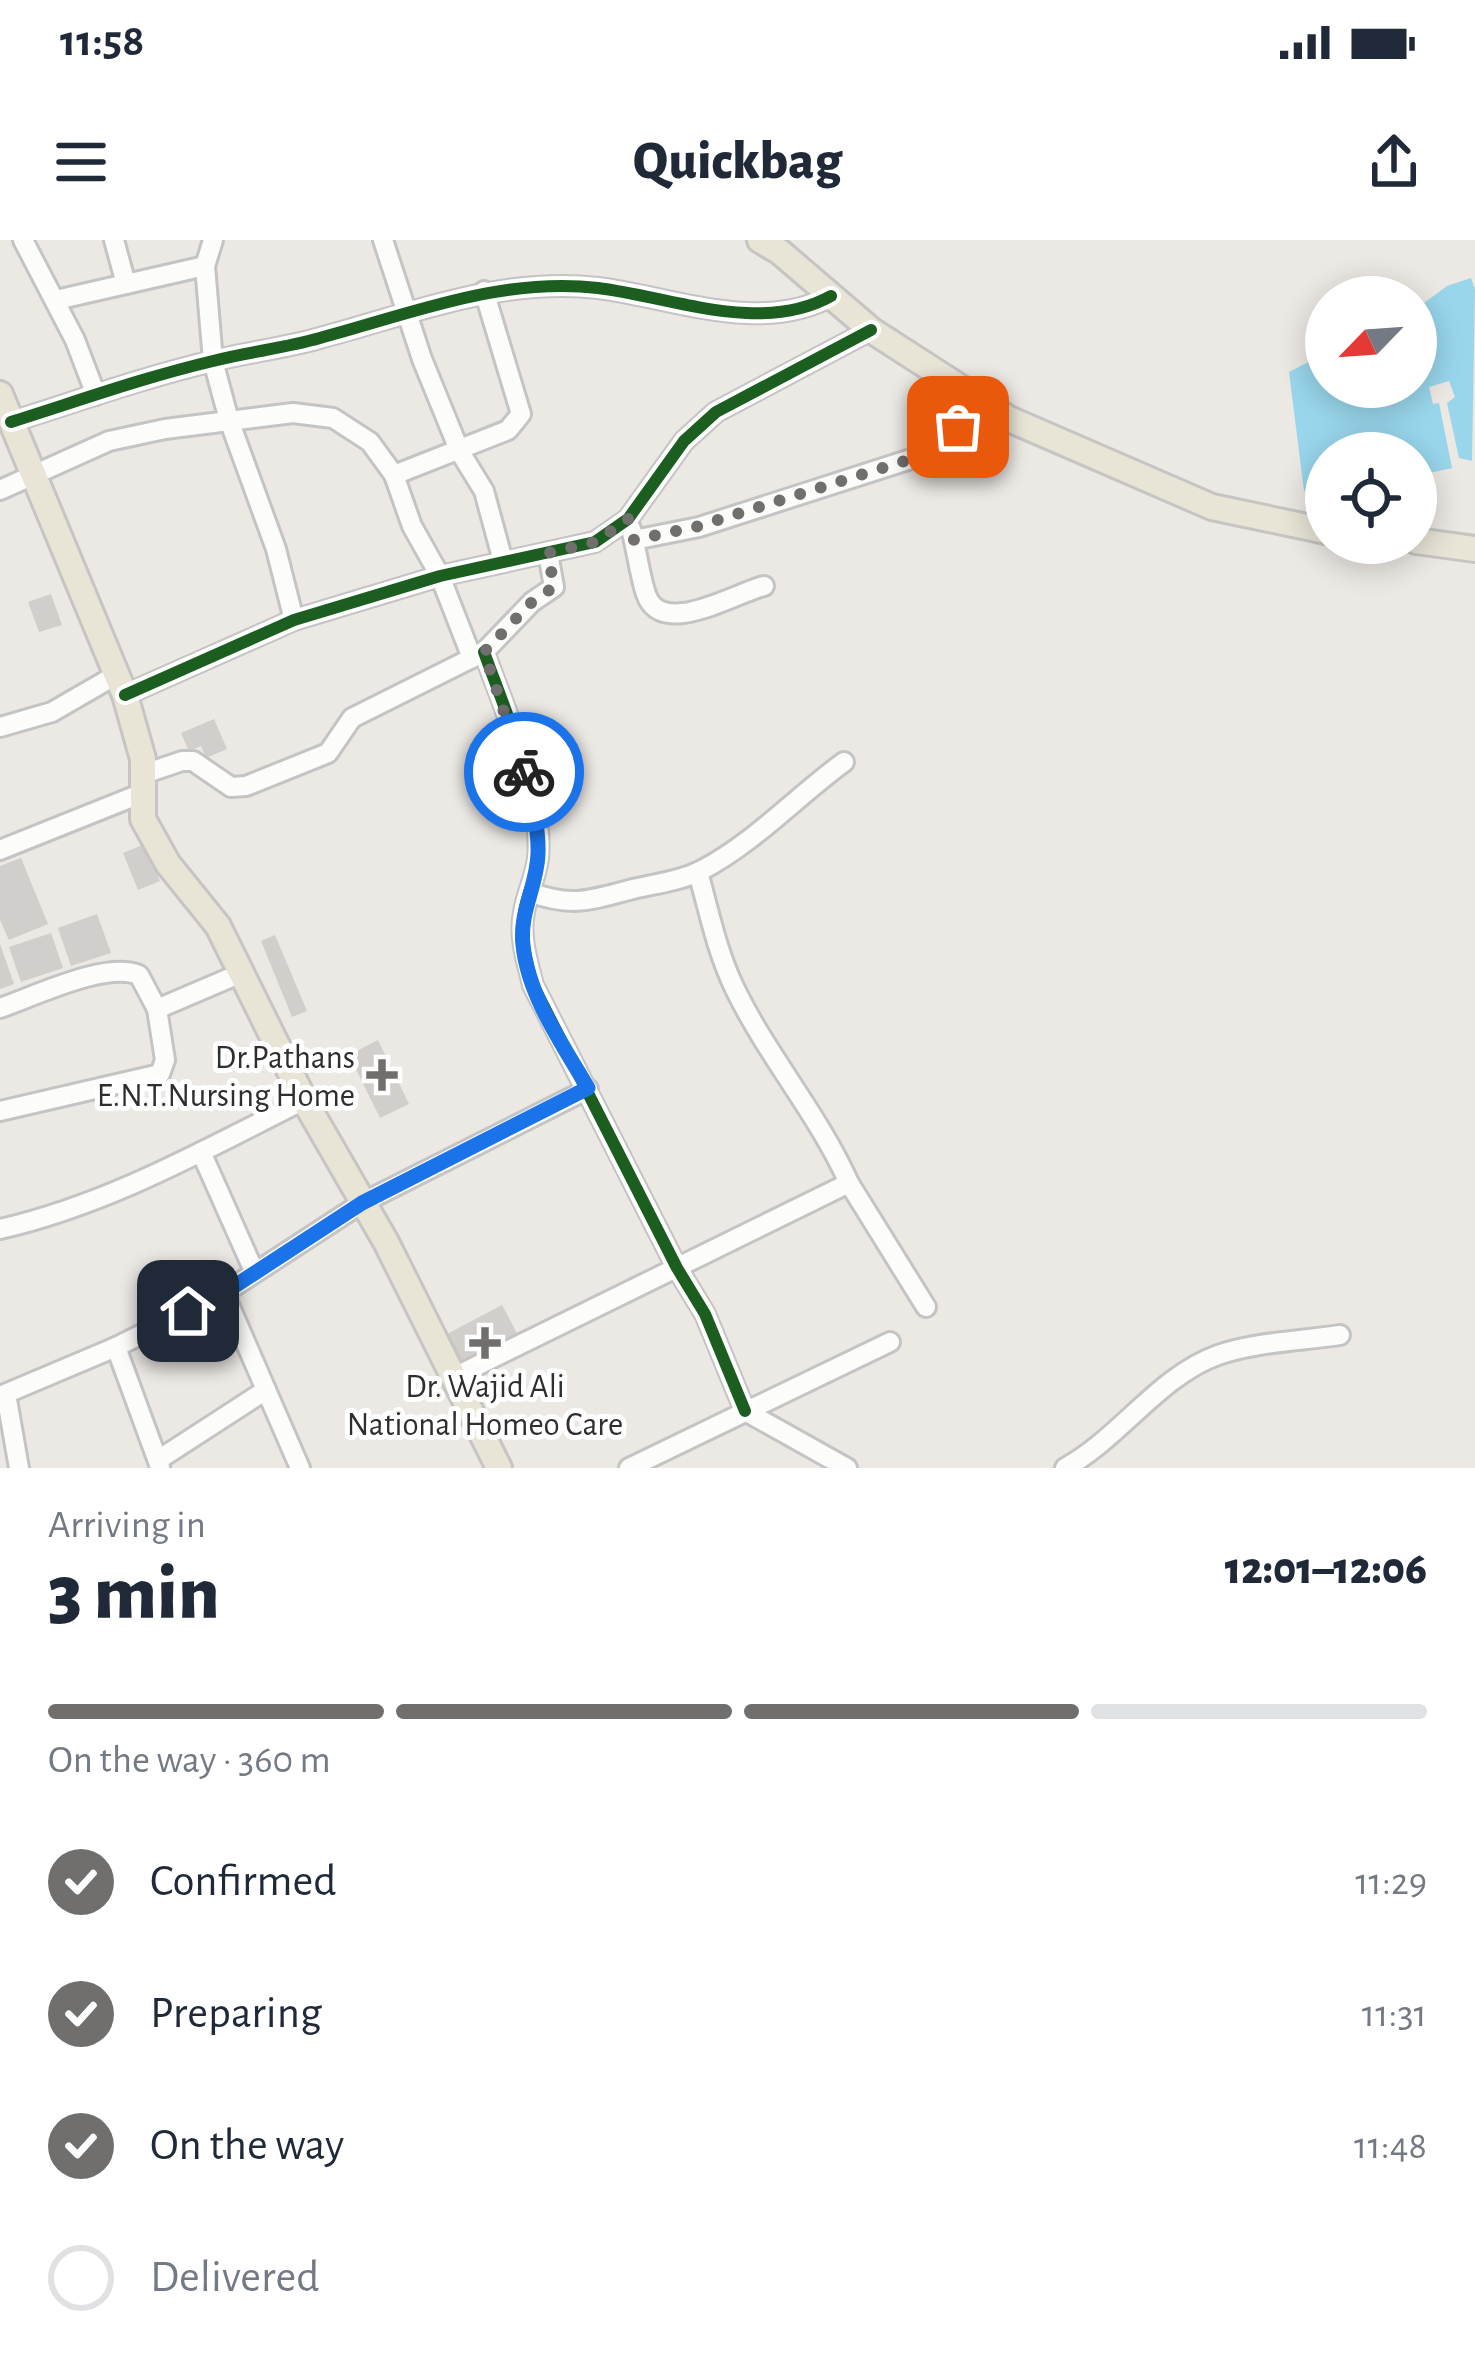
<!DOCTYPE html>
<html lang="en">
<head>
<meta charset="utf-8">
<style>
  :root { --surface:#fff; --page:#f6f6f7; --text:#1f2937; --muted:#747a83; --line:#e0e1e3; --accent:#706f6e }
  body { margin:0; font-family:"Alegreya Sans",sans-serif; background:var(--page); color:var(--text); height:100vh; display:flex; flex-direction:column; font-size:45px; white-space:nowrap }
  * { box-sizing:border-box; margin:0 }
  p { font-size:39px; color:var(--muted) }
  .icon { flex:none; width:66px; height:66px; fill:none; stroke:currentColor; stroke-width:2; stroke-linecap:round; stroke-linejoin:round }
  .map { position:relative; height:1228px; overflow:hidden }
  .panel { display:flex; flex-direction:column; background:var(--surface); flex:1 }
  .panel>* { flex:none }
  .needle { width:78px; rotate:245deg }
  .buttons { position:absolute; left:1305px; top:36px; display:grid; gap:24px }
  .buttons a { display:grid; place-items:center; width:132px; height:132px; border-radius:50%; background:var(--surface); box-shadow:0 6px 30px #0003; font-size:60px }
  .pin { position:absolute; display:grid; place-items:center; width:102px; height:102px; color:#fff; margin:-51px; border-radius:24px; box-shadow:0 6px 18px #0006 }
  .courier { position:absolute; display:grid; place-items:center; width:120px; height:120px; margin:-60px; border:9px solid #1a73e8; border-radius:50%; background:#fff; color:#222; box-shadow:0 3px 15px #0007 }
  .head em { font-style:normal; font-weight:800 }
  .head div { display:flex; flex-direction:column-reverse }
  .head { display:flex; align-items:center; justify-content:space-between; height:204px; padding:0 48px }
  h1 { font-size:78px; font-weight:800; line-height:90px }
  .bar { display:grid; grid-template-columns:repeat(4,1fr); gap:18px 12px; align-content:center; height:144px; padding:0 48px }
  .bar i { height:15px; border-radius:9px; background:var(--line) }
  .bar .current { background:var(--accent) }
  .bar p { grid-column:span 4 }
  ol { padding:0 48px; list-style:none }
  li { display:flex; align-items:center; gap:36px; height:132px }
  li p { margin-inline-start:auto }
  li .icon { padding:12px; border-radius:50%; background:var(--accent); color:#fff; stroke-width:4 }
  li:last-child { color:var(--muted) }
  li i { width:66px; height:66px; border:6px solid var(--line); border-radius:50% }
  .status { display:flex; justify-content:space-between; align-items:center; height:84px; padding:0 60px; background:var(--surface); direction:ltr }
  .status svg { height:33px; fill:currentColor }
  header { display:flex; justify-content:space-between; align-items:center; height:156px; padding:0 48px; background:var(--surface); font-size:54px; font-weight:800 }
  .map>svg:first-child { display:block }
</style>
</head>
<body>
<div class="status"><b>11:58</b><svg viewBox="0 0 49 12"><path d="M0 12V9h3v3zM5 12V6h3v6zM10 12V3h3v9zM15 12V0h3v12zM26 1h20v11H26zM47 4h2v5h-2z"/></svg></div>
<header><svg class="icon" aria-label="menu" viewBox="0 0 24 24"><path d="M4 6h16M4 12h16M4 18h16"/></svg>Quickbag<svg class="icon" aria-label="share" viewBox="0 0 24 24"><path d="M12 15V3M7 8l5-5 5 5M5 13v7h14v-7"/></svg></header>
<div class="map">
<svg width="1475" height="1228" viewBox="0 0 1475 1228">
  <rect width="100%" height="100%" fill="#ece8e4"/>
  <path fill="#99d6ec" d="M1471 38 1475 49 1472 221 1459 218 1447 163 1455 157 1449 141 1429 147 1433 164 1439 163 1452 228 1416 236V213H1326V248L1304 251 1289 132 1326 113V147H1416V69L1447 46Z"/>
  <g fill="#d1cecb">
    <path d="M51 354 62 385 39 392 28 362Z"/>
    <path d="M214 479 227 509 206 518 201 506 189 511 181 493Z"/>
    <path d="M145 604 160 641 138 650 123 613Z"/>
    <path d="M21 618 48 684 9 700 0 680V626Z"/>
    <path d="M97 674 111 713 71 726 58 688Z"/>
    <path d="M51 693 63 728 21 742 9 707Z"/>
    <path d="M275 695 307 771 292 777 261 701Z"/>
    <path d="M0 704 14 744 0 749Z"/>
    <path d="M378 800 409 864 380 878 349 815Z"/>
    <path d="M502 1065 520 1099 465 1128 447 1094Z"/>
  </g>
  <g fill="none" stroke-linecap="round" stroke-linejoin="round">
    <defs>
      <g id="minor">
        <path d="M23 0 75 100 96 155"/>
        <path d="M114 0 126 44"/>
        <path d="M213 0 205 26 213 121 229 180 276 309 294 380"/>
        <path d="M383 0 422 119 460 212 484 251 503 321"/>
        <path d="M56 60 205 26"/>
        <path d="M11 182C78 161 145 137 213 121 248 112 285 108 320 98 413 73 501 37 598 48 671 57 761 95 831 56"/>
        <path d="M394 235 508 190 521 174 484 51"/>
        <path d="M0 250 109 201 165 189 293 173 333 178 370 202 394 235 412 286 440 336 472 418"/>
        <path d="M631 289C637 310 639 333 646 354 661 399 735 353 764 346"/>
        <path d="M634 300 699 287 936 211 954 198 962 149"/>
        <path d="M484 412C504 468 544 559 538 618 536 636 527 654 524 672 519 697 527 721 533 745L677 1028 705 1074 745 1171 847 1228"/>
        <path d="M125 455 294 380 440 336 595 302 628 279 684 201 716 172 871 90"/>
        <path d="M0 487 52 472 116 435"/>
        <path d="M141 535 182 521H193L231 547 246 546 328 513 352 478 484 412 532 362 554 347 548 313"/>
        <path d="M0 610 140 554"/>
        <path d="M529 652C571 667 588 661 629 650 653 644 681 641 702 630 755 602 796 557 844 522"/>
        <path d="M0 768C35 756 106 721 139 735L157 769 239 734"/>
        <path d="M0 871 160 834 165 820 157 769"/>
        <path d="M201 912 254 1031"/>
        <path d="M849 943 926 1067"/>
        <path d="M0 989C109 964 204 910 304 860"/>
        <path d="M224 1053 300 1228"/>
        <path d="M116 1107 160 1227"/>
        <path d="M454 1137 849 943C818 874 768 817 735 749 717 712 709 672 698 632"/>
        <path d="M6 1154 19 1228"/>
        <path d="M0 1156 116 1107 224 1053 362 963 588 849"/>
        <path d="M158 1220 266 1150"/>
        <path d="M629 1228 890 1102"/>
        <path d="M1065 1228C1120 1198 1159 1136 1218 1115 1255 1102 1301 1101 1340 1095"/>
      </g>
      <g id="major">
        <path d="M760 0 780 12 871 90 1009 179 1212 267 1326 291"/>
        <path d="M0 154 125 455 143 519V579L168 624 218 686 304 860 386 1002 499 1228"/>
        <path d="M1416 301 1475 309"/>
      </g>
    </defs>
    <use href="#minor" stroke="#c5c4c5" stroke-width="24"/>
    <use href="#major" stroke="#c6c5c4" stroke-width="30"/>
    <use href="#minor" stroke="#fcfcfb" stroke-width="18"/>
    <use href="#major" stroke="#e8e4d6" stroke-width="24"/>
    <defs>
      <g id="cycleway">
        <path d="M11 182C78 161 145 137 213 121 248 112 285 108 320 98 413 73 501 37 598 48 671 57 761 95 831 56"/>
        <path d="M484 412C504 468 544 559 538 618 536 636 527 654 524 672 519 697 527 721 533 745L677 1028 705 1074 745 1171"/>
        <path d="M125 455 294 380 440 336 595 302 628 279 684 201 716 172 871 90"/>
      </g>
    </defs>
    <use href="#cycleway" stroke="#fff" stroke-width="20"/>
    <use href="#cycleway" stroke="#1b5e20" stroke-width="12"/>
  </g>
  <g fill="none" stroke-linecap="round" stroke-linejoin="round">
    <path stroke="#706f6e" stroke-width="12" stroke-dasharray="0 21.6" d="M524 532 484 412 532 362 554 347 548 313 596 302 628 279 634 300 699 286 936 211 948 204 958 187"/>
    <path stroke="#1a73e8" stroke-width="15" d="M188 1071 224 1053 362 963 588 848C563 805 528 756 523 705 519 673 537 646 538 614 539 586 531 559 524 532"/>
  </g>
  <g fill="#706f6e" stroke="#fff" stroke-width="4.5">
    <path d="M376 817h12v12h12v12h-12v12h-12v-12h-12v-12h12z"/>
    <path d="M479 1085h12v12h12v12h-12v12h-12v-12h-12v-12h12z"/>
  </g>
  <g text-anchor="middle" stroke-width="10" stroke-linejoin="round" paint-order="stroke">
    <g font-size="33" fill="#2e2e2e" stroke="#fff" text-anchor="end">
      <text x="355" y="828">Dr.Pathans<tspan x="355" dy="38">E.N.T.Nursing Home</tspan></text>
      <text x="485" y="1157" text-anchor="middle">Dr. Wajid Ali<tspan x="485" dy="38">National Homeo Care</tspan></text>
    </g>
  </g>
</svg>
<div class="buttons">
<a><svg class="needle" viewBox="-14 -14 28 28"><path d="M0-13l5 13h-10z" fill="#e53935"/><path d="M0 13l5-13h-10z" fill="#747a83"/></svg></a>
<a><svg class="icon" aria-label="locate" viewBox="0 0 24 24"><circle cx="12" cy="12" r="6"/><path d="M12 2v4M12 18v4M2 12h4M18 12h4"/></svg></a>
</div>
<div class="pin" style="left:958px;top:187px;background:#ea580c"><svg class="icon" aria-label="bag" viewBox="0 0 24 24"><path d="M5 8h14l-1 12H6zM9 8a3 3 0 0 1 6 0"/></svg></div>
<div class="pin" style="left:188px;top:1071px;background:#1f2937"><svg class="icon" aria-label="home" viewBox="0 0 24 24"><path d="M3 11l9-7 9 7M6 9v11h12V9"/></svg></div>
<div class="courier" style="left:524px;top:532px"><svg class="icon" aria-label="bike" viewBox="0 0 24 24"><circle cx="6" cy="16" r="4"/><circle cx="18" cy="16" r="4"/><path d="M6 16l4-8h5l3 8M10 8l3 8H6M13 5h3"/></svg></div>
</div>
<section class="panel">
<div class="head"><div><h1>3 min</h1><p>Arriving in</p></div><em>12:01–12:06</em></div>
<div class="bar"><i class="current"></i><i class="current"></i><i class="current"></i><i></i><p>On the way · 360 m</p></div>
<ol>
<li><svg class="icon" aria-label="check" viewBox="0 0 24 24"><path d="M5 12l5 5 9-10"/></svg>Confirmed<p>11:29</p></li>
<li><svg class="icon" aria-label="check" viewBox="0 0 24 24"><path d="M5 12l5 5 9-10"/></svg>Preparing<p>11:31</p></li>
<li><svg class="icon" aria-label="check" viewBox="0 0 24 24"><path d="M5 12l5 5 9-10"/></svg>On the way<p>11:48</p></li>
<li><i></i>Delivered</li>
</ol>
</section>
</body>
</html>
